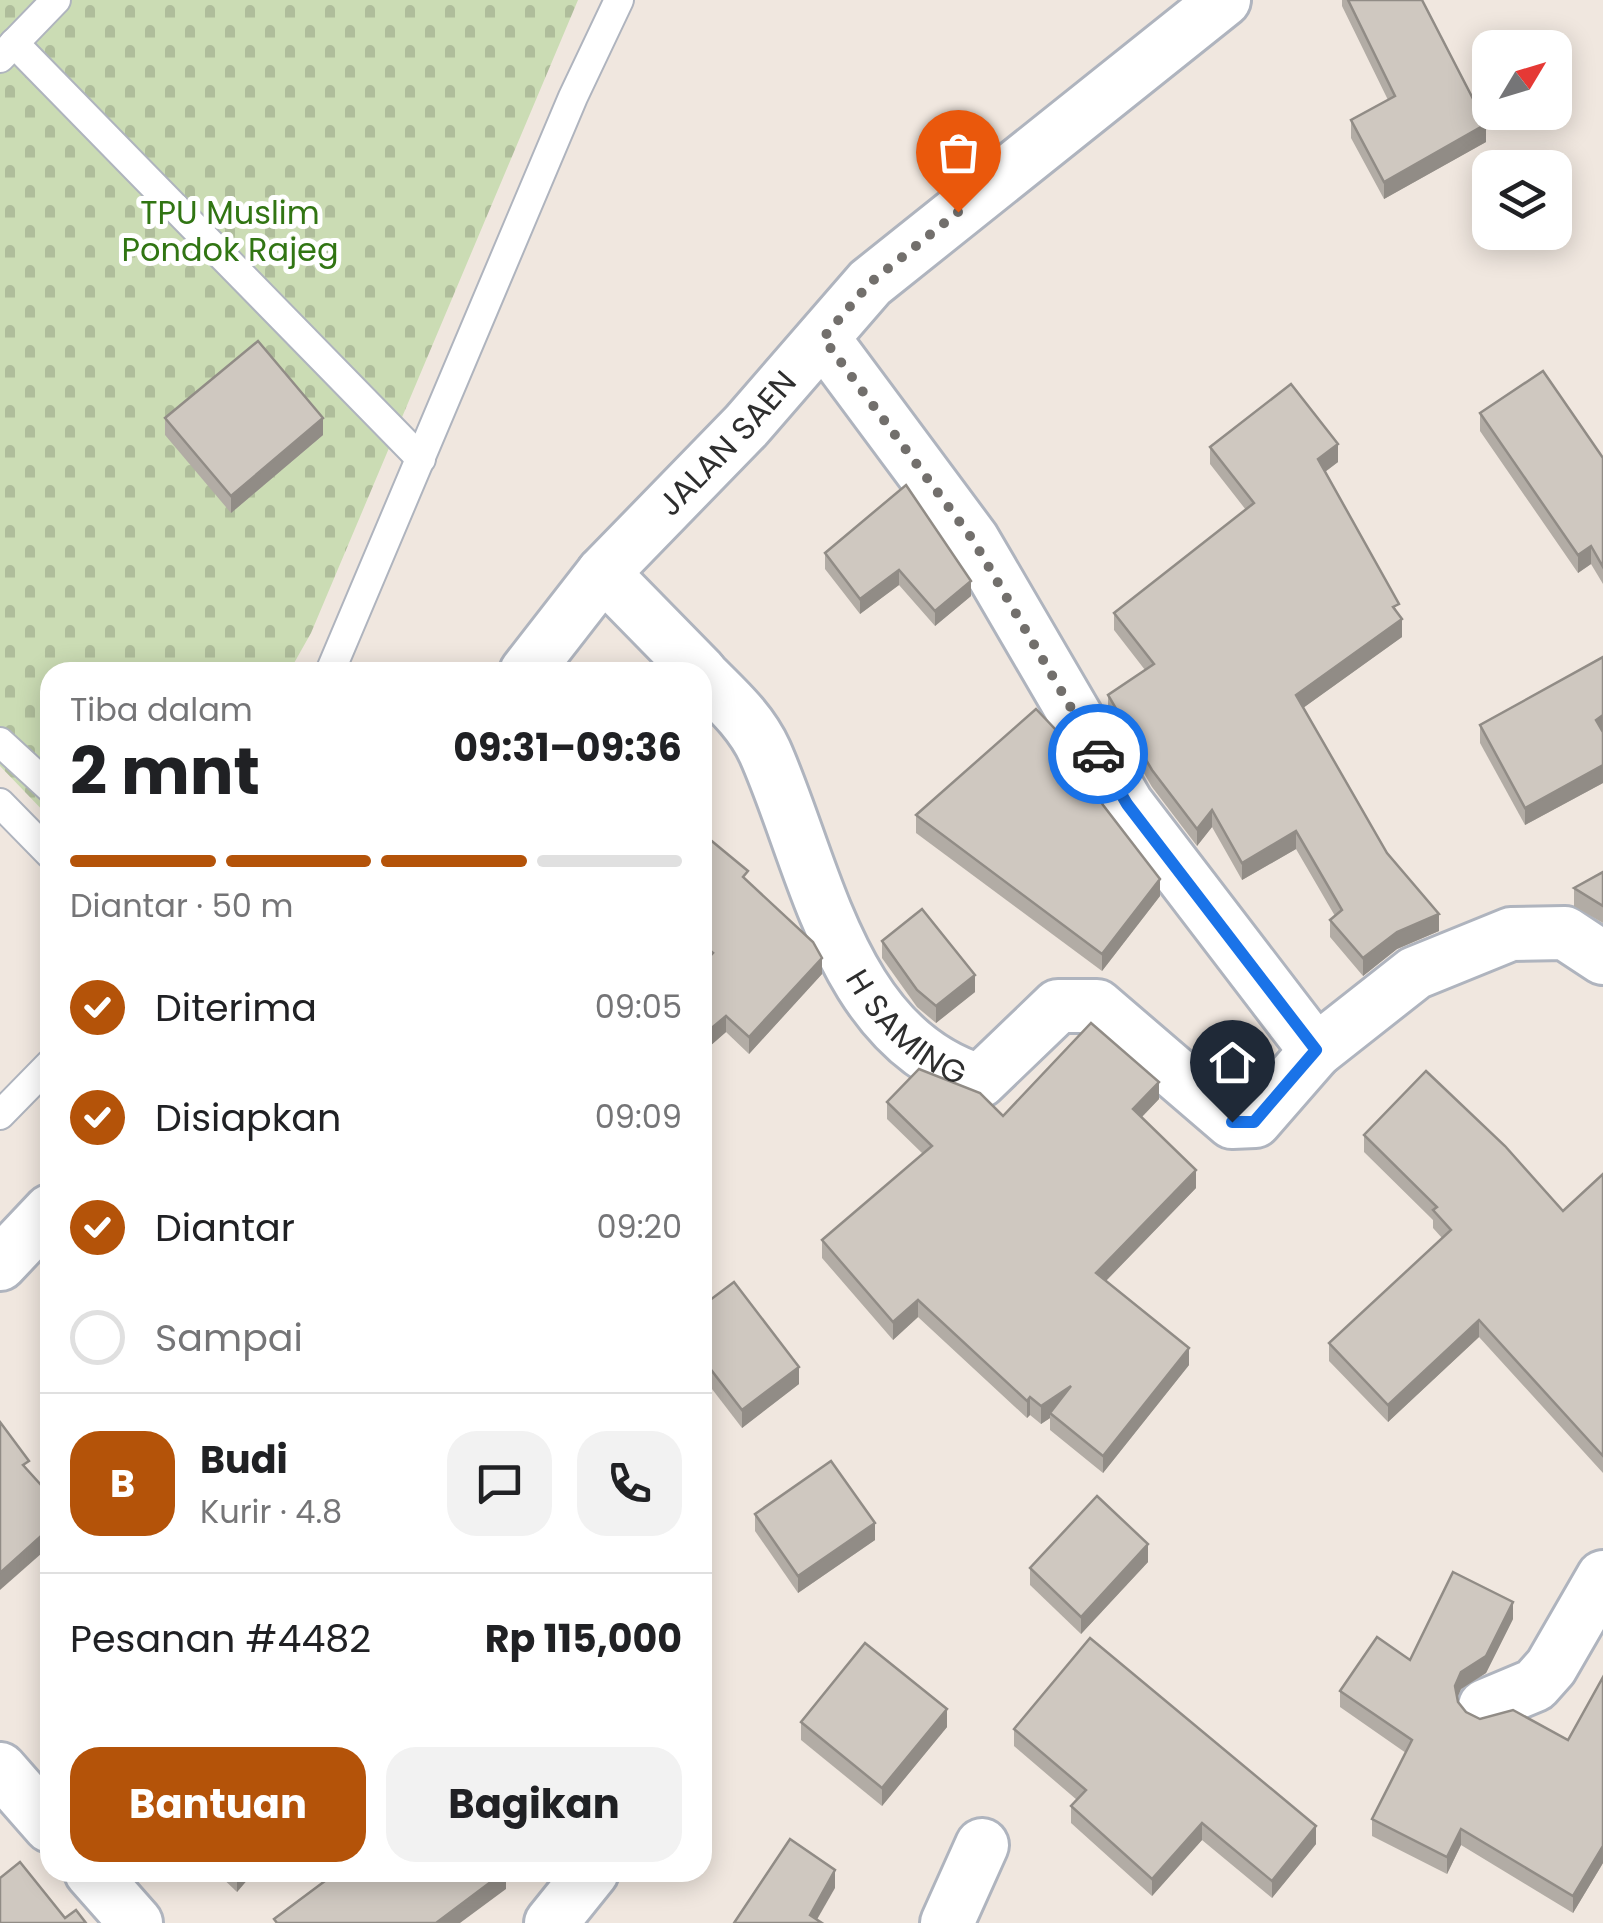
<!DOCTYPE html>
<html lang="id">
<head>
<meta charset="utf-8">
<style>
  :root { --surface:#fff; --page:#f2f2f2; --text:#202124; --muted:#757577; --line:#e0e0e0; --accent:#b45309 }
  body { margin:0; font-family:Poppins,sans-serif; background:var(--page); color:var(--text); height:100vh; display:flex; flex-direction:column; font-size:38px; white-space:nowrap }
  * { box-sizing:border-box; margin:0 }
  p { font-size:32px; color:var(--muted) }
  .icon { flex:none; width:55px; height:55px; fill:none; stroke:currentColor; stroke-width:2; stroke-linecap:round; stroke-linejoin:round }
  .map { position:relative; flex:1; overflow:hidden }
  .details { position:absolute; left:40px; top:662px; width:672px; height:1220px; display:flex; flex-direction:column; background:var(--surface); border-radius:30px; box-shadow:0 5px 25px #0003 }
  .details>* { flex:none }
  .needle { width:65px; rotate:52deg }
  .fabs { position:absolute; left:1472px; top:30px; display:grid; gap:20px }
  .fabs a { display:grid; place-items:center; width:100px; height:100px; border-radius:20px; background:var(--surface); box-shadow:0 5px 25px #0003; font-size:50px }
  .pin { position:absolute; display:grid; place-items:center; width:85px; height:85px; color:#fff; margin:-102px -42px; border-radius:50% 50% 50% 0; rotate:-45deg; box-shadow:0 0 10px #0007 }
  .pin .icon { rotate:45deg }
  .courier { position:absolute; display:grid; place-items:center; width:100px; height:100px; margin:-50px; border:8px solid #1a73e8; border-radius:50%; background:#fff; color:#222; box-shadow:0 2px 12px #0007 }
  .head em { font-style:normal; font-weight:700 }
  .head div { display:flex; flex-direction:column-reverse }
  .head { display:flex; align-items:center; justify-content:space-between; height:170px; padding:0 30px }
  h1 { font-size:65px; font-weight:700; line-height:75px }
  .bar { display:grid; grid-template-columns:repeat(4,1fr); gap:15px 10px; align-content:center; height:120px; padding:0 30px }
  .bar i { height:12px; border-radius:8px; background:var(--line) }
  .bar .active { background:var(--accent) }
  .bar p { grid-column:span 4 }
  .line { display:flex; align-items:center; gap:25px; padding:0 30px; border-top:2px solid var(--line) }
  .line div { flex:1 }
  .round { display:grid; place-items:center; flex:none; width:105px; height:105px; border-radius:30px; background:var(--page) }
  ol { padding:0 30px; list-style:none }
  li { display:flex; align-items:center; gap:30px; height:110px }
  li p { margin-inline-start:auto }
  li .icon { padding:10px; border-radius:50%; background:var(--accent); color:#fff; stroke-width:4 }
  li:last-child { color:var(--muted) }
  li i { width:55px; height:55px; border:5px solid var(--line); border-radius:50% }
  .button { display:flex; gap:20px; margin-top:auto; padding:20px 30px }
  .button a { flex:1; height:115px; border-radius:30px; background:var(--accent); color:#fff; font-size:40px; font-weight:700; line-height:115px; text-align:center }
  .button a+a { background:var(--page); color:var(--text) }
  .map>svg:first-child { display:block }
</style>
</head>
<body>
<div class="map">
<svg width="1603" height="1923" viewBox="0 0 1603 1923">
  <defs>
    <pattern id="cemetery-stones" width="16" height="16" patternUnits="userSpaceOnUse" patternTransform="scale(2.5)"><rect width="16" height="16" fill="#cbdcb4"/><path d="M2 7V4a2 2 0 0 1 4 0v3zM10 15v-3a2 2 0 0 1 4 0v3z" fill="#afbd9b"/></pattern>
  </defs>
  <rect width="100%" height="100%" fill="#f0e7df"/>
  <path fill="url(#cemetery-stones)" d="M0 0H578L311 633 289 672H50V818L0 766Z"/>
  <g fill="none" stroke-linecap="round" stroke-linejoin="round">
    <defs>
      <g id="lane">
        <path d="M14 43 421 459"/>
        <path d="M0 58 56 0"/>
        <path d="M330 672 573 97 619 0"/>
        <path d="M0 742 50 788"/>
        <path d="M0 803 50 854"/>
        <path d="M0 1115 50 1064"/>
      </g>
      <g id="street">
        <path d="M823 338 973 540 1127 804 1316 1051 1415 973 1511 934 1565 933 1603 958"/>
        <path d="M603 573 700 672"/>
        <path id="s1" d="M526 672 603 573 746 426 870 283 1224 0"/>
        <path id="s2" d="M702 675C726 699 751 721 765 752 816 867 841 1039 980 1081L1058 1006H1097L1232 1122 1255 1121 1316 1051"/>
        <path d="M0 1264 50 1211"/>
        <path d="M1485 1706 1535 1685 1551 1667 1603 1577"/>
        <path d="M0 1769 50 1826"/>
        <path d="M91 1872 136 1923"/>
        <path d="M551 1923 592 1872"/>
        <path d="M947 1923 982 1845"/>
      </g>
    </defs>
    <use href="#lane" stroke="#afb4be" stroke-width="32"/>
    <use href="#street" stroke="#afb4be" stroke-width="58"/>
    <use href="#lane" stroke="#fff" stroke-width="28"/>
    <use href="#street" stroke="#fff" stroke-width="52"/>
  </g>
  <g fill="#b2aca5">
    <path d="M1342 0H1422L1486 142 1384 199 1351 138V120L1388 100 1342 6Z"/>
    <path d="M1480 413 1603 458V584L1591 564 1578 573 1480 431Z"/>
    <path d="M165 418 323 435 231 513 165 435Z"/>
    <path d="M1210 447 1338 462 1325 472 1399 615 1402 637 1303 708 1387 853 1439 931 1397 949 1363 976 1330 937V920L1335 916 1296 849 1242 880 1212 827 1197 846 1152 787 1108 712V695L1145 670 1114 630V613L1246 510 1210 464Z"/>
    <path d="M906 485 971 596 935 626 899 585 860 614 825 569V553Z"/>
    <path d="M1603 657V783L1525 825 1480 743V725Z"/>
    <path d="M916 815 1160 896 1102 971 916 833Z"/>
    <path d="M702 833 748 882 822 974 749 1054 726 1032 702 1053V965L705 962 702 960Z"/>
    <path d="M1603 872V923L1574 906V888Z"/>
    <path d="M882 941 975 992 936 1023 917 1007 882 958Z"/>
    <path d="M1159 1099 1142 1117 1196 1188 1106 1281 1189 1365 1103 1473 1050 1430V1418L1041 1424 1030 1415 1027 1418 918 1317 893 1340 822 1258V1240L923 1154 887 1119V1102L1003 1116Z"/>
    <path d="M1364 1135 1563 1211 1603 1174V1473L1479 1337 1388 1422 1329 1361V1343L1442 1238 1433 1228V1220L1364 1152Z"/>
    <path d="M702 1306 799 1384 742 1428 702 1376Z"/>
    <path d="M755 1514 875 1540 798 1593 755 1531Z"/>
    <path d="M1148 1562 1081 1634 1030 1585V1568Z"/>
    <path d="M1513 1619 1486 1673 1461 1689 1457 1698 1458 1702 1466 1712 1480 1719 1568 1740 1603 1677V1863L1573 1913 1461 1845 1447 1874 1372 1836V1819L1406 1753 1340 1707V1691L1410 1660Z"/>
    <path d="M801 1722 947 1727 882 1806 801 1740Z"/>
    <path d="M1014 1729 1316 1844 1272 1898 1202 1840 1152 1896 1071 1823V1806L1077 1800 1014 1746Z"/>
    <path d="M216 1872H254L237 1892Z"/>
  </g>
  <g fill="#918c86">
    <path d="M1486 124V142L1384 199V182Z"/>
    <path d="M323 418V435L231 513V496Z"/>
    <path d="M1338 444V462L1318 477V459Z"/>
    <path d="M1591 546V564L1578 573V555Z"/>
    <path d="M899 570V585L860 614V599Z"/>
    <path d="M971 581V596L935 626V611Z"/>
    <path d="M1402 619V637L1296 713V695Z"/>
    <path d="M1603 715V733L1596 720Z"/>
    <path d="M1603 765V783L1525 825V808Z"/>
    <path d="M1212 810V827L1197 846V829Z"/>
    <path d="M1296 831V849L1242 880V863Z"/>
    <path d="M1160 879V896L1102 971V954Z"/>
    <path d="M1439 914V931L1397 949 1363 976V958L1397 932Z"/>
    <path d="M822 958V974L749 1054V1037Z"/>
    <path d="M975 975V992L936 1023V1006Z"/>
    <path d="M726 1016V1032L702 1053V1036Z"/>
    <path d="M1159 1082V1099L1133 1126V1109Z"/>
    <path d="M1196 1170V1188L1096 1291V1273Z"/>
    <path d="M918 1300V1317L893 1340V1322Z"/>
    <path d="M1479 1320V1337L1388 1422V1405Z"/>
    <path d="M1189 1348V1365L1103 1473V1456Z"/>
    <path d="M799 1367V1384L742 1428V1410Z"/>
    <path d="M1071 1386 1050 1413V1418L1041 1424V1406Z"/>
    <path d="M1030 1397V1415L1027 1418V1401Z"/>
    <path d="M875 1523V1540L798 1593V1576Z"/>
    <path d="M50 1528V1546L0 1590V1573Z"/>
    <path d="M1148 1544V1562L1081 1634V1617Z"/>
    <path d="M1513 1602V1619L1486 1673 1461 1689 1455 1703V1686L1461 1672Z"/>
    <path d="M947 1709V1727L882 1806V1788Z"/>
    <path d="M1202 1823V1840L1152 1896V1879Z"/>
    <path d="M1316 1826V1844L1272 1898V1881Z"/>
    <path d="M1461 1829V1845L1447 1874V1857Z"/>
    <path d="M1603 1846V1863L1573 1913V1896Z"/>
    <path d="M835 1870V1888L815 1923 810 1915Z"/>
    <path d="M239 1872H254L237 1892V1875Z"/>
    <path d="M504 1872H506V1889L460 1923H436Z"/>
  </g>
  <g fill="#cfc8c0" stroke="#918c86" stroke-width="2.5">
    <path d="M1348 0H1422L1486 124 1384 182 1351 120 1395 96Z"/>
    <path d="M258 341 323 418 231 496 165 418Z"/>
    <path d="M1543 371 1603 458V567L1591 546 1578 555 1480 413Z"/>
    <path d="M1291 384 1338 444 1318 459 1399 604 1393 607 1402 619 1296 695 1387 853 1439 914 1397 932 1363 958 1330 920 1342 910 1296 831 1242 863 1212 810 1197 829 1152 770 1108 695 1154 664 1114 613 1254 503 1210 447Z"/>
    <path d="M906 485 971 581 935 611 899 570 860 599 825 553Z"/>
    <path d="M1603 657V715L1596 720 1603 732V765L1525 808 1480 725Z"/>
    <path d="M1036 709 1056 730 1103 805 1160 879 1102 954 916 815Z"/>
    <path d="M702 833 748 871 743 877 813 942 822 958 749 1037 726 1016 702 1036V965L713 953 702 944Z"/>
    <path d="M1603 872V906L1574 888Z"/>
    <path d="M922 909 975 975 936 1006 917 990 882 941Z"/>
    <path d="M1091 1023 1159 1082 1133 1109 1196 1170 1096 1273 1189 1348 1103 1456 1050 1413 1071 1386 1041 1406 1030 1397 1027 1401 918 1300 893 1322 822 1240 932 1146 887 1102 919 1069 980 1093 1003 1116Z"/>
    <path d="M1426 1071 1505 1146 1563 1211 1603 1174V1456L1479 1320 1388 1405 1329 1343 1451 1230 1433 1210 1437 1207 1364 1135Z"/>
    <path d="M734 1282 799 1367 742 1410 702 1358V1306Z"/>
    <path d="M0 1422 29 1461 23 1465 50 1495V1528L0 1573Z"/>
    <path d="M831 1461 875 1523 798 1576 755 1514Z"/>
    <path d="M1097 1496 1148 1544 1081 1617 1030 1568Z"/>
    <path d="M1453 1572 1513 1602 1486 1656 1461 1672 1455 1686 1458 1702 1466 1712 1480 1719 1513 1710 1568 1740 1603 1677V1846L1573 1896 1461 1829 1447 1857 1372 1819 1412 1740 1340 1691 1377 1637 1410 1660Z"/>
    <path d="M1090 1638 1316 1826 1272 1881 1202 1823 1152 1879 1071 1806 1086 1790 1014 1729Z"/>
    <path d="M865 1643 947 1709 882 1788 801 1722Z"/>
    <path d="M790 1839 835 1870 810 1915 822 1923H734Z"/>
    <path d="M20 1862 65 1918 76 1910 86 1923H0V1878Z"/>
    <path d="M337 1872H504L436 1923H277L274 1919Z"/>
  </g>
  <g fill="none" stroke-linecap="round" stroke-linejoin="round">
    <path stroke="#726f6c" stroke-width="10" stroke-dasharray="0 18" d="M958 212 870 283 823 338 973 540 1098 754"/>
    <path stroke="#1a73e8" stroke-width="12" d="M1098 754 1127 804 1316 1050 1254 1122H1232"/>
  </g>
  <g text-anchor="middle" stroke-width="10" stroke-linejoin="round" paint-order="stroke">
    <g font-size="32" fill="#317513" stroke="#fff">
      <text x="230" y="224">TPU Muslim<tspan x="230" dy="37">Pondok Rajeg</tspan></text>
    </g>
    <g font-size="32" fill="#2e2e2e" stroke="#fff">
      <text dy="11" stroke="none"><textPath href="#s1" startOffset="305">JALAN SAEN</textPath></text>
      <text dy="11" stroke="none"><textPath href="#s2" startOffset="415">H SAMING</textPath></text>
    </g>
  </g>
</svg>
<div class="fabs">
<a><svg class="needle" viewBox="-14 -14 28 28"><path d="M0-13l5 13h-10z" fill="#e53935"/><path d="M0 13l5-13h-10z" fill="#757577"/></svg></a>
<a><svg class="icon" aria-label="layers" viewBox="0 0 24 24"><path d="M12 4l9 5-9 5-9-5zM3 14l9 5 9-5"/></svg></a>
</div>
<div class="pin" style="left:958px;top:212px;background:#ea580c"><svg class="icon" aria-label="bag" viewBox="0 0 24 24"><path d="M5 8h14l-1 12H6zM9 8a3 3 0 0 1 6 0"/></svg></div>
<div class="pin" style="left:1232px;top:1122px;background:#1f2937"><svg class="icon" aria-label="home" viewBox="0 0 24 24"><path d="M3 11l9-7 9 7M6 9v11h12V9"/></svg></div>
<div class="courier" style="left:1098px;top:754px"><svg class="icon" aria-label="car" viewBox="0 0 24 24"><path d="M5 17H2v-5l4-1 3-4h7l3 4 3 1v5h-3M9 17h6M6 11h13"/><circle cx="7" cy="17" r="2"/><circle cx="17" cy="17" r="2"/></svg></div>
<section class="details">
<div class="head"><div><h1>2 mnt</h1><p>Tiba dalam</p></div><em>09:31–09:36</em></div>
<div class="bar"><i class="active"></i><i class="active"></i><i class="active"></i><i></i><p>Diantar · 50 m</p></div>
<ol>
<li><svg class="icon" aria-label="check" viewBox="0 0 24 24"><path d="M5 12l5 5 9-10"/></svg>Diterima<p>09:05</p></li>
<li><svg class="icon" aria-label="check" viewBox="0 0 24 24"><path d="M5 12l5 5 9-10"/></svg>Disiapkan<p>09:09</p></li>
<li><svg class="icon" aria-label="check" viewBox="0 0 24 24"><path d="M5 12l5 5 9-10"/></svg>Diantar<p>09:20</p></li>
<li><i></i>Sampai</li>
</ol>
<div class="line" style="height:180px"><b class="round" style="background:var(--accent);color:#fff">B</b><div><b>Budi</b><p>Kurir · 4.8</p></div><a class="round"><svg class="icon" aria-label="chat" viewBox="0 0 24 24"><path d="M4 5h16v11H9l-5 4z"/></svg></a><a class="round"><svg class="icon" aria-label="phone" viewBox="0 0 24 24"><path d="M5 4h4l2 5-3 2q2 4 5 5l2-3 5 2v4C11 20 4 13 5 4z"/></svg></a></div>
<div class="line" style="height:130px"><div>Pesanan #4482</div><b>Rp 115,000</b></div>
<div class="button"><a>Bantuan</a><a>Bagikan</a></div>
</section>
</div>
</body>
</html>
